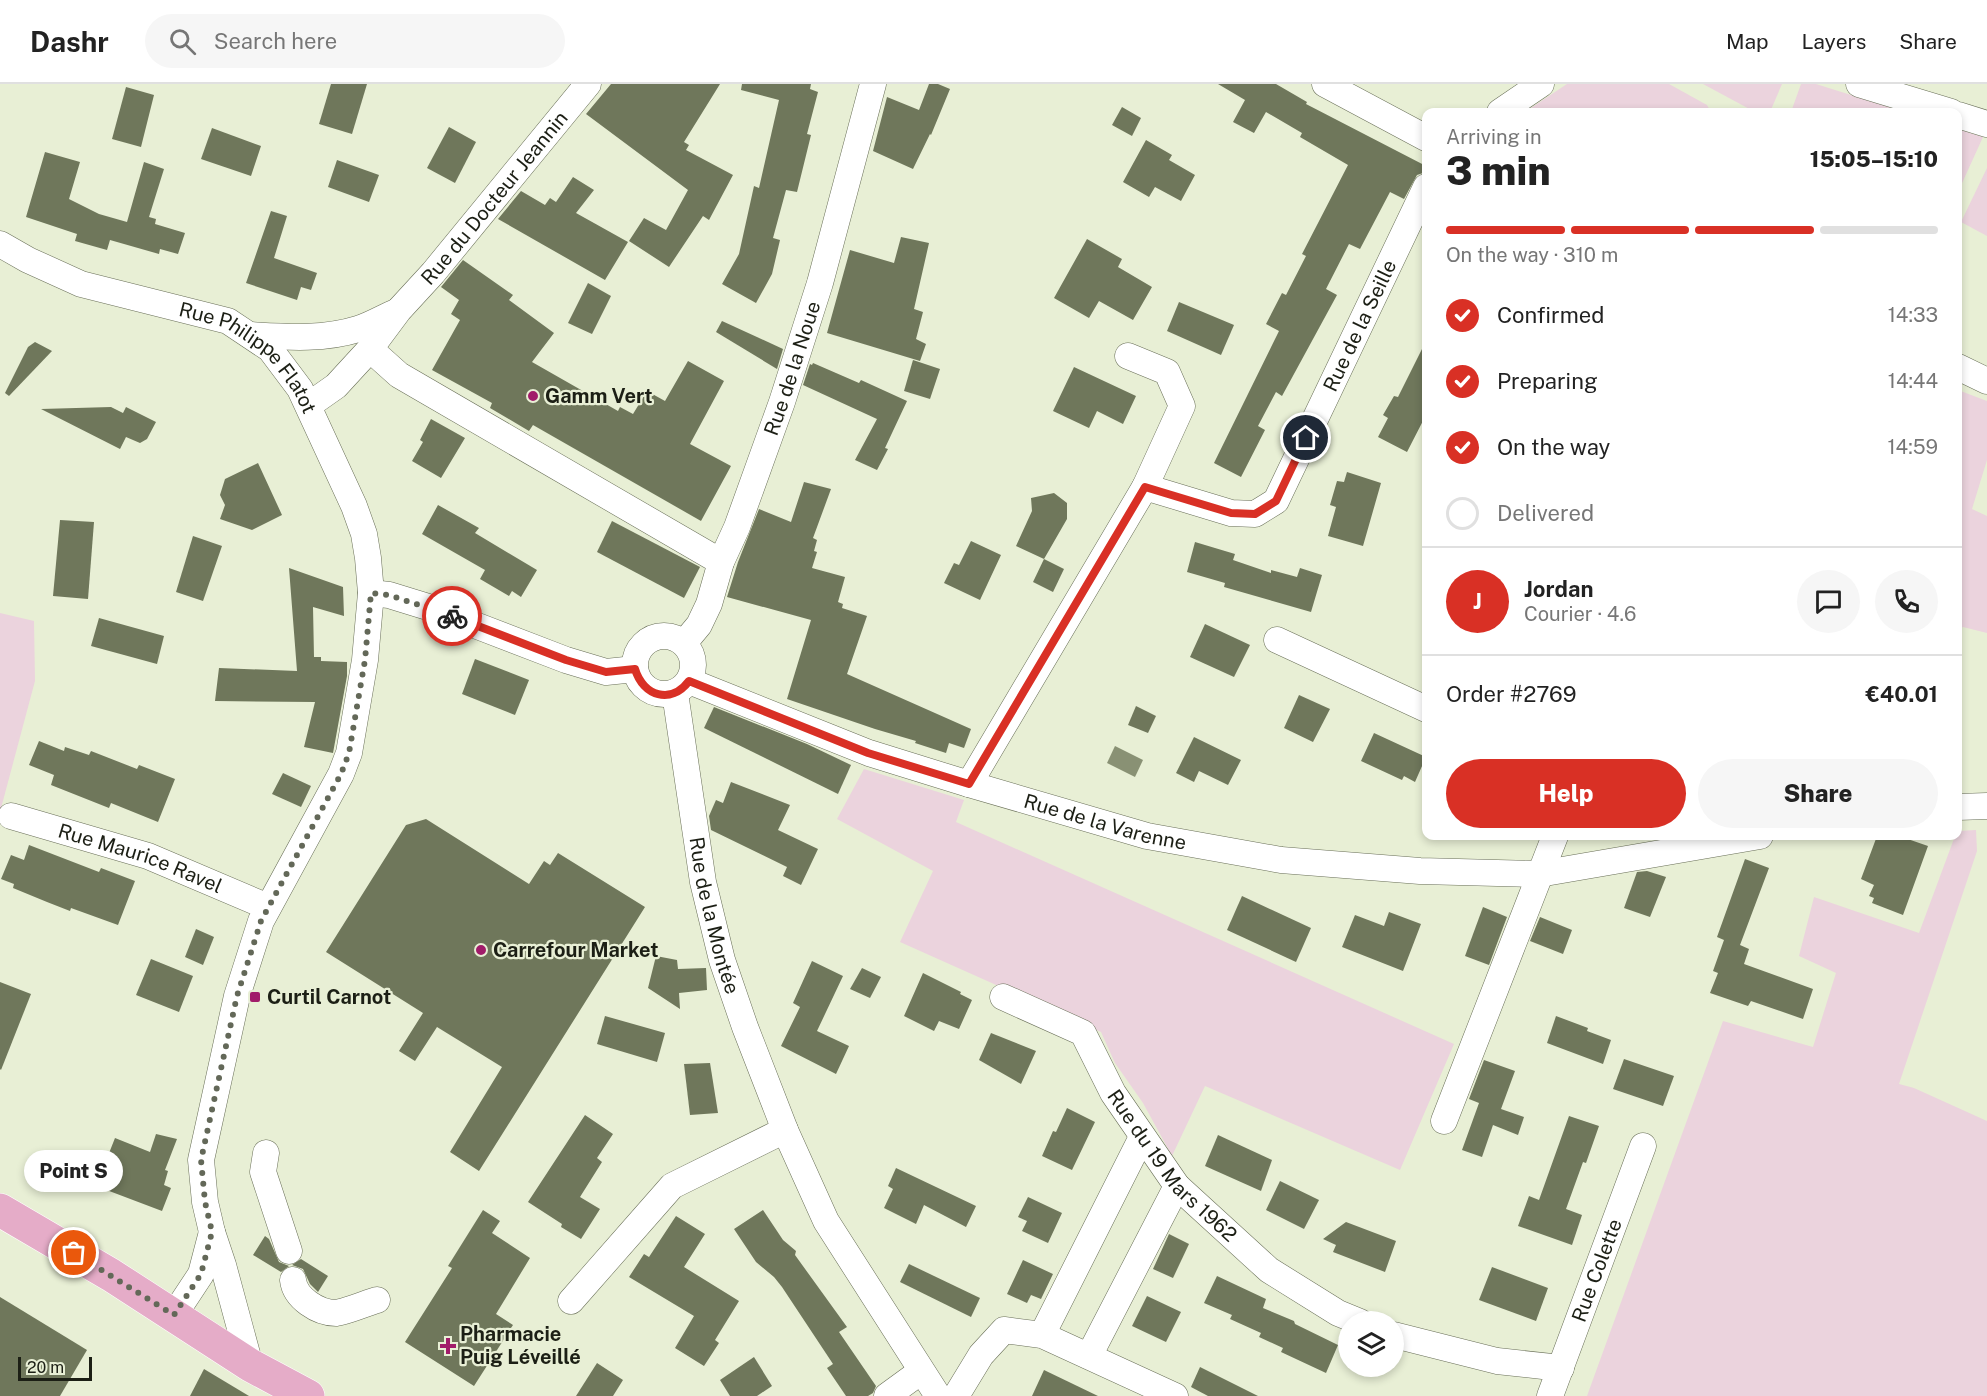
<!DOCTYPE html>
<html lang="en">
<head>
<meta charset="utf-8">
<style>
  :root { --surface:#fff; --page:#f6f6f6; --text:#222; --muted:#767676; --line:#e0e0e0; --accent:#d93025 }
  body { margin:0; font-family:"Public Sans",sans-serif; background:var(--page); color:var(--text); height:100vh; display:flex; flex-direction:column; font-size:22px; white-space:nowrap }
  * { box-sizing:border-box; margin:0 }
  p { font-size:20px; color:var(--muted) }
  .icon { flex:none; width:33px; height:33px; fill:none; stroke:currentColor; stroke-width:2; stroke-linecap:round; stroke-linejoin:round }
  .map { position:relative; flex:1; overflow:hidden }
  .details { position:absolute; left:1422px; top:24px; width:540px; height:732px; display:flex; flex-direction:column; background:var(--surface); border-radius:12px; box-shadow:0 3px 9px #0003 }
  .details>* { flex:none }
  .controls { position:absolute; left:1338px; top:1227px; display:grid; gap:12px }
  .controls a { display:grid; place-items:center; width:66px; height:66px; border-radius:50%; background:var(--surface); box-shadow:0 3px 9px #0003; font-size:30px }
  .scale { position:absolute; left:18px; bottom:15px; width:74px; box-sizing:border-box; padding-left:6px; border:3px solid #1c1f15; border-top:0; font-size:16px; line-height:21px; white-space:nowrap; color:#1c1f15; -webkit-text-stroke:4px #e8efd5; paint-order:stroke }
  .pin { position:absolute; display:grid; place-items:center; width:51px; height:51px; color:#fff; margin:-26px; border:3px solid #fff; border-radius:50%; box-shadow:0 2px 6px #0007 }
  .courier { position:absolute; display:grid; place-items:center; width:60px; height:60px; margin:-30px; border:4px solid #d93025; border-radius:50%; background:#fff; color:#222; box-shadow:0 2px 8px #0007 }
  .bubble { position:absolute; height:42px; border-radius:21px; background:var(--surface); box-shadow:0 3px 9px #0003; font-size:20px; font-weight:800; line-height:42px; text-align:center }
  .head em { font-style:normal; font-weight:800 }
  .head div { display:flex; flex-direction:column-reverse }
  .head { display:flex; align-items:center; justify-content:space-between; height:102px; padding:0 24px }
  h1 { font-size:39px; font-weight:800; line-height:45px }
  .bar { display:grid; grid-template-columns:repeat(4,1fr); gap:9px 6px; align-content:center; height:72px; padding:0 24px }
  .bar i { height:8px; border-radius:4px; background:var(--line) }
  .bar .current { background:var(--accent) }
  .bar p { grid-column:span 4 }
  .line { display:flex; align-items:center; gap:15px; padding:0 24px; border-top:2px solid var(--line) }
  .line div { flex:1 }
  .round { display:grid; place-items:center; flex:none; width:63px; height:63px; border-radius:32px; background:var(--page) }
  ol { padding:0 24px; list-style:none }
  li { display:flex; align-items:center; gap:18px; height:66px }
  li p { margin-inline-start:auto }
  li .icon { padding:6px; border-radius:50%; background:var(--accent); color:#fff; stroke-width:4 }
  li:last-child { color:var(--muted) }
  li i { width:33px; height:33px; border:3px solid var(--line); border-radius:50% }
  .primary-button { display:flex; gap:12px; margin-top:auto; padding:12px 24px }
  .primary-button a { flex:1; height:69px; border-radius:36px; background:var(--accent); color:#fff; font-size:24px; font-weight:800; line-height:69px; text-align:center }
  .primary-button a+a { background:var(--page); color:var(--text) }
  header { display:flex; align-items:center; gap:36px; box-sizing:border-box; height:84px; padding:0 30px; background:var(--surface); border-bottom:2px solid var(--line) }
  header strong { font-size:28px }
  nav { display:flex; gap:33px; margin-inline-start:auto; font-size:21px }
  .search { width:420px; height:54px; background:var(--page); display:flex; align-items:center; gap:15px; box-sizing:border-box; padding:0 21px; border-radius:33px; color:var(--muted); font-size:22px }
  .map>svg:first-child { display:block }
</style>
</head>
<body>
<header>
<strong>Dashr</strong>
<div class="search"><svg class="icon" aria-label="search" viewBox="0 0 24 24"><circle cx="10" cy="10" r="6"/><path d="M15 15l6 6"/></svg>Search here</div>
<nav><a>Map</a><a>Layers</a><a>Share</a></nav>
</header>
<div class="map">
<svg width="1987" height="1312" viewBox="0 0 1987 1312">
  <rect width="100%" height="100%" fill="#e8efd5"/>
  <g fill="#ebd3dd">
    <path d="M1567 0H1669L1707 21 1711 28H1525Z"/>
    <path d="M1703 0H1782L1770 28H1755Z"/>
    <path d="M1801 0H1816L1905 28H1791Z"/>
    <path d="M1958 45 1983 53 1958 108Z"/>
    <path d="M1987 84V152L1961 138Z"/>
    <path d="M1958 306 1987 317V376L1972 425 1987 432V549L1963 543 1958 546Z"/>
    <path d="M0 529 34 537 35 597 0 728Z"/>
    <path d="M864 685 964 716 956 738 1454 960 1400 1086 1205 1002 1172 1072 1143 1019 1115 979 1101 948 900 858 933 787 837 735Z"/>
    <path d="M1976 746 1977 767 1899 1000 1914 1004 1987 1037V1312H1587L1723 937 1813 963 1836 889 1799 872 1814 813 1919 849 1955 752H1958V747Z"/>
  </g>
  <path fill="#899174" d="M1115 662 1143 676 1135 693 1107 679Z"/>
  <g fill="#6f775b">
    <path d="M331 0H367L352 50 319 40Z"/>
    <path d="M611 0H720L684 58 689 61 686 66 733 91 709 136 703 132 669 183 629 157 644 134 666 146 688 106 586 30Z"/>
    <path d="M742 0H811L810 5 818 8 807 50 811 51 797 108 786 106 773 154 780 156 772 190 756 219 722 200 739 170 754 102 759 104 779 16 741 6Z"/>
    <path d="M929 0H938L950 5 931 51 930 50 913 85 873 67 887 13 919 26Z"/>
    <path d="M1218 0H1276L1307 18 1306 20 1426 82V88L1417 91 1404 115 1390 108 1360 165 1349 160 1326 205 1337 211 1282 312 1276 308 1258 342 1265 346 1241 393 1214 379 1279 247 1266 240 1282 209 1286 211 1306 172 1302 170 1348 81 1300 53 1302 49 1266 28 1254 49 1233 38 1245 16Z"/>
    <path d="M126 3 154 11 141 63 112 55Z"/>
    <path d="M1122 23 1141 34 1132 52 1112 41Z"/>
    <path d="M449 43 476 58 455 99 427 84Z"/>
    <path d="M212 44 261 62 251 92 201 75Z"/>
    <path d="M1146 56 1172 71 1169 76 1195 91 1181 117 1155 103 1149 113 1123 98Z"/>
    <path d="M45 68 80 78 69 115 99 130 127 138 144 78 164 85 149 133 156 135 155 140 185 149 178 170 160 165 159 170 110 156 107 166 75 157 77 150 26 133Z"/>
    <path d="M337 76 379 91 369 118 328 103Z"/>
    <path d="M573 93 594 106 576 129 628 158 605 196 498 135 521 107 545 121 550 114 556 118Z"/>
    <path d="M271 127 287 132 274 174 317 189 311 206 301 203 297 216 246 199Z"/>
    <path d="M901 153 929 159 914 225 923 228 916 255 926 260 920 277 827 249 850 166 894 179Z"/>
    <path d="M1087 155 1122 175 1118 183 1152 203 1133 236 1099 217 1089 234 1054 214Z"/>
    <path d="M463 176 513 211 509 216 554 249 532 278 618 327 620 323 633 330 647 307 665 317 688 277 724 297 690 360 731 382 701 437 533 341 529 347 490 324 492 319 432 286 460 236 451 230 459 216 441 203Z"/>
    <path d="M588 199 611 212 592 250 568 239Z"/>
    <path d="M1179 218 1234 241 1221 271 1167 247Z"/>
    <path d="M722 237 783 265 777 285 716 248Z"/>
    <path d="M1426 257V331L1407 368 1378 353 1388 334 1383 331 1394 312 1398 313Z"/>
    <path d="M35 258 52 267 9 312 5 309 28 263Z"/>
    <path d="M913 276 940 285 930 315 904 307Z"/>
    <path d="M813 279 859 299 861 296 907 317 885 364 888 365 877 386 855 376 877 335 803 301 810 280 812 281Z"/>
    <path d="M1074 283 1136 312 1123 340 1097 327 1089 344 1053 327Z"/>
    <path d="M111 323 123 329 126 323 156 338 147 355 140 359 126 353 120 365 41 325Z"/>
    <path d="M431 335 465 354 441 394 412 377 423 358 420 356Z"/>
    <path d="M258 379 282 431 252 446 220 435 225 421 220 411 225 395Z"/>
    <path d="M1347 388 1381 399 1363 462 1328 452 1336 423 1330 421 1337 397 1344 398Z"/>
    <path d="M804 398 831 405 813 454 817 456 814 467 817 468 812 484 845 493 838 518 843 520 842 524 867 532 847 590 971 645 964 664 949 659 946 669 915 659 916 657 875 645 787 615 811 536 727 513 738 478 759 425 791 438Z"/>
    <path d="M1054 409 1067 419V435L1044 475 1016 462 1032 427 1031 414Z"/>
    <path d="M438 421 479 444 475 449 537 486 521 513 512 507 509 512 480 495 485 486 422 450Z"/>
    <path d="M60 436 94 438 88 515 53 512Z"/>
    <path d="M612 437 700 483 684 514 597 468Z"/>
    <path d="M193 452 222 462 203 517 176 508Z"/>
    <path d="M971 457 1001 471 980 516 944 499 954 479 959 481Z"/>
    <path d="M1195 458 1235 470 1233 476 1271 489V486L1297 493 1300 484 1322 491 1311 528 1224 503 1225 499 1187 488Z"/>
    <path d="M1044 475 1064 485 1053 508 1033 498Z"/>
    <path d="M289 484 343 503 344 532 313 523 314 573H321V577L347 578V592L333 669 304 663 315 618 215 617 219 584 297 587Z"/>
    <path d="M99 534 164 552 157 580 91 562Z"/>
    <path d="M1205 540 1250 561 1234 593 1190 573Z"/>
    <path d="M475 575 529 596 515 631 462 610Z"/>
    <path d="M1299 611 1330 625 1313 658 1284 644Z"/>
    <path d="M1136 622 1156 632 1148 649 1128 641Z"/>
    <path d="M714 623 807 660 851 681 838 710 704 644Z"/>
    <path d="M1374 649 1426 673 1415 698 1404 692 1402 696 1361 677Z"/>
    <path d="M1194 653 1241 676 1228 701 1199 687 1194 698 1176 689Z"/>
    <path d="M39 657 64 667 65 663 89 671 91 667 137 685 139 681 175 695 158 738 111 719 109 724 51 701 54 691 29 681Z"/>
    <path d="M283 689 311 702 301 723 272 710Z"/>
    <path d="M731 698 790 721 778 746 818 765 801 801 783 792 787 783 711 746 709 732 716 716 723 719Z"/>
    <path d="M426 735 529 800 544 777 550 781 558 769 645 823 479 1087 450 1068 502 983 437 943 415 977 399 967 423 929 326 868 406 741Z"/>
    <path d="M1877 752H1899L1928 762 1903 831 1872 819 1874 814 1869 812 1874 801 1861 795Z"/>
    <path d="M29 761 99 788 101 784 135 797 118 841 71 824 70 827 47 818 13 804 14 800 1 795 11 771 24 776Z"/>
    <path d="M1745 775 1769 784 1740 861 1749 865 1744 880 1813 905 1803 935 1751 917 1748 922 1710 909 1718 889 1713 887 1724 856 1717 853Z"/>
    <path d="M1647 787 1666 793 1650 833 1624 824 1637 788Z"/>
    <path d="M1242 812 1311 844 1296 878 1227 846Z"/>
    <path d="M1483 823 1507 833 1489 881 1465 872Z"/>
    <path d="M1389 828 1421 840 1403 887 1342 863 1355 831 1384 842Z"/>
    <path d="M1540 833 1572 846 1563 870 1530 857Z"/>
    <path d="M196 845 214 853 203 881 185 873Z"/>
    <path d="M656 872 677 876 678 885 706 884 707 906 679 909 680 925 648 904Z"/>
    <path d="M151 875 193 892 179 928 136 911Z"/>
    <path d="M812 877 843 892 817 947 849 962 836 990 781 962 800 923 793 919Z"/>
    <path d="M862 884 881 893 870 914 850 905Z"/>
    <path d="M923 889 961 908 960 910 972 916 959 945 939 937 934 947 904 932Z"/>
    <path d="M0 898 31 910 1 986 0 985Z"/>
    <path d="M605 932 665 949 657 978 597 960Z"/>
    <path d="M1556 932 1588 944 1587 947 1611 956 1603 980 1547 959Z"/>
    <path d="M991 949 1036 967 1021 1000 979 976Z"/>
    <path d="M1624 975 1674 992 1663 1022 1613 1005Z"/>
    <path d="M1484 976 1515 987 1501 1025 1524 1033 1518 1051 1493 1041 1482 1073 1462 1066 1479 1019 1469 1015Z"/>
    <path d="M710 979 718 1029 690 1031 684 980Z"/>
    <path d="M1067 1024 1095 1038 1072 1086 1042 1072 1053 1047 1056 1048Z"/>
    <path d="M585 1031 613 1050 597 1074 602 1078 580 1113 600 1125 581 1155 561 1143 562 1140 528 1118Z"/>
    <path d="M1569 1032 1599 1042 1586 1079 1583 1078 1566 1125 1582 1131 1572 1161 1518 1142 1529 1112 1539 1116Z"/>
    <path d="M156 1050 177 1055 165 1086 168 1087 164 1101 171 1104 162 1127 96 1102 115 1054 150 1068Z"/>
    <path d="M1218 1051 1272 1076 1261 1107 1205 1082Z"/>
    <path d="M896 1084 976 1122 966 1143 924 1121 916 1140 884 1124 893 1105 888 1102Z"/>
    <path d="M1280 1097 1319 1116 1304 1145 1266 1126Z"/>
    <path d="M1028 1113 1062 1129 1048 1159 1022 1147 1027 1137 1018 1133Z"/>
    <path d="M483 1126 500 1137 492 1149 530 1174 496 1230 513 1241 474 1302 405 1258 452 1184 448 1182Z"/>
    <path d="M763 1126 783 1156 796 1167 795 1171 847 1243 839 1248 876 1302 873 1309 868 1312H846L827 1284 833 1280 782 1203 774 1193 756 1178 734 1145Z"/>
    <path d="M676 1132 705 1150 684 1183 739 1217 715 1256 719 1259 704 1282 675 1264 694 1232 629 1193 644 1170 649 1173Z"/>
    <path d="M1346 1138 1396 1157 1385 1188 1333 1168 1336 1161 1323 1155Z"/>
    <path d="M1169 1150 1189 1160 1173 1194 1153 1185Z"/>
    <path d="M265 1152 269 1155 279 1178 289 1182 281 1188 253 1171Z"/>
    <path d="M301 1175 328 1192 318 1208 310 1200 303 1185 292 1181Z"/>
    <path d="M1023 1176 1053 1190 1041 1215 1031 1211 1027 1219 1007 1210Z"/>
    <path d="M909 1180 980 1214 971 1233 900 1198Z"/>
    <path d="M1492 1183 1548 1204 1536 1237 1479 1216Z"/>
    <path d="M1217 1192 1266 1215 1263 1224 1294 1237 1295 1240 1338 1261 1326 1289 1281 1268 1283 1264 1259 1253 1261 1249 1230 1235 1232 1231 1204 1219Z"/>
    <path d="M1147 1212 1181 1228 1166 1258 1132 1242Z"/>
    <path d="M0 1213 87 1266 60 1312H0Z"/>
    <path d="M754 1273 772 1302 757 1312H730L720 1296Z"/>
    <path d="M597 1279 623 1296 613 1312H576Z"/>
    <path d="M1200 1283 1258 1312H1208L1191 1303Z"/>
    <path d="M204 1285 249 1312H190Z"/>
    <path d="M1044 1286 1098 1312H1032Z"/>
  </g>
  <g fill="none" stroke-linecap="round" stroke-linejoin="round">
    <defs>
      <g id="minor">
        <path d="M1325 0 1426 54"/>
        <path d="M1859 0 1951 28"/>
        <path d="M1500 28 1541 0"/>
        <path d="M1958 31 1987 40"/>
        <path id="s1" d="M0 160 28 176 81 200 228 237 270 265 300 305 354 422 364 450 368 474 371 509 365 576 349 669 341 690 261 837 237 912 201 1076 205 1118 212 1148 223 1181 250 1281"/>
        <path d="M250 251C286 253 323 256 358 245 371 241 384 233 396 228"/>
        <path d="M370 265 399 291 721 478"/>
        <path d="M1958 283 1987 297"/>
        <path id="s2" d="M309 321 336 302 370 265 399 226 433 189 588 0"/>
        <path id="s3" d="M1145 403 1231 429 1255 430 1276 417 1426 103"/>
        <path d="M371 509 389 511 428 523 566 576 606 588 635 585"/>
        <circle cx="664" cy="581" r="29"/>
        <path d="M1277 556 1426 625"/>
        <path id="s4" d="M684 559 699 541 709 520 721 478 737 443 782 318 820 199 873 0"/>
        <path id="s5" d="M689 597 869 669 969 700 1147 752 1281 776 1420 787 1539 790 1760 752"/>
        <path id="s6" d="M675 609 703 798 722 876 745 943 785 1046 826 1137 938 1312"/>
        <path d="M969 700 1145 403 1182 322 1167 288 1128 272"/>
        <path d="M1958 723 1987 722"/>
        <path id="s7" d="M11 732 148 772 268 823"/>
        <path id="s8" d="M1003 913 1083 949 1113 1009 1177 1102 1269 1186 1338 1229 1360 1238"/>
        <path d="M1444 1037 1555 752"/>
        <path d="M266 1069 263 1088 289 1167"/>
        <path d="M293 1196C295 1214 318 1229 336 1229 345 1228 367 1219 377 1216"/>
        <path d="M571 1217 672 1102 785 1046"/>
        <path d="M174 1231 201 1190 212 1148"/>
        <path d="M1042 1251 1142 1053"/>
        <path d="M1394 1251 1497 1277 1561 1284"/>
        <path d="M1089 1272 1177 1102"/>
        <path d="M887 1312 920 1288"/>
        <path d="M956 1312 981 1271 1004 1246 1042 1251 1175 1312"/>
        <path id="s9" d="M1550 1312 1643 1062"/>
      </g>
      <path id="major" d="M0 1126 111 1191 250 1281 308 1312"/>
    </defs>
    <use href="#minor" stroke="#696f58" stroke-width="27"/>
    <use href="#major" stroke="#fff" stroke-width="34"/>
    <use href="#minor" stroke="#fff" stroke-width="26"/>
    <use href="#major" stroke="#e5acc8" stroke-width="33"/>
  </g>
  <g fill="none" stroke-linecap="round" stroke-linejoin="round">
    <path stroke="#636858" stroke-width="6" stroke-dasharray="0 10.8" d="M74 1169 174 1231 201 1190 212 1148 205 1118 201 1076 237 912 261 837 341 690 349 669 365 576 371 509 389 511 452 532"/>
    <path stroke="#d93025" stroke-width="8" d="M452 532 566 576 606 588 635 585C643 612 671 621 689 597L868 669 969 700 1145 403 1231 429 1255 430 1276 417 1306 354"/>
  </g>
  <g fill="#a11c6a" stroke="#e8efd5" stroke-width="2">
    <circle cx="533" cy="312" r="6"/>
    <circle cx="481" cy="866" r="6"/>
    <rect x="249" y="907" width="12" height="12" rx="3"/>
    <path d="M445 1253h6v6h6v6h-6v6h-6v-6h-6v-6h6z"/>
  </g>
  <g text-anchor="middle" stroke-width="4.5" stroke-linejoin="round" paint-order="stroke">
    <g font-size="20" fill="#1c1f15" stroke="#e8efd5">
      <text dy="7" stroke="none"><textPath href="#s2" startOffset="279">Rue du Docteur Jeannin</textPath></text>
      <text dy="7" stroke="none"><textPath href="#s3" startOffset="333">Rue de la Seille</textPath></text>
      <text dy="7" stroke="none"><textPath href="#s1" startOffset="280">Rue Philippe Flatot</textPath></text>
      <text dy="7" stroke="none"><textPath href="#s4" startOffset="297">Rue de la Noue</textPath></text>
      <text dy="7" stroke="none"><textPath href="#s5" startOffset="440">Rue de la Varenne</textPath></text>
      <text dy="7" stroke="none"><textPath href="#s7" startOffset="136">Rue Maurice Ravel</textPath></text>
      <text dy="7" stroke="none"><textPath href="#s6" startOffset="226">Rue de la Montée</textPath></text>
      <text dy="7" stroke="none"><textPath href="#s8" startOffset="249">Rue du 19 Mars 1962</textPath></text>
      <text dy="7" stroke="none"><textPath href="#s9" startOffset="134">Rue Colette</textPath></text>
    </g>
    <g font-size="20" font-weight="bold" fill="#1c1f15" stroke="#e8efd5" text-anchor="start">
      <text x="545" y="319">Gamm Vert</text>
      <text x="493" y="873">Carrefour Market</text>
      <text x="267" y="920">Curtil Carnot</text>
      <text x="460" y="1257">Pharmacie<tspan x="460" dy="23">Puig Léveillé</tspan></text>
    </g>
  </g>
</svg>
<div class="controls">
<a><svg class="icon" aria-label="layers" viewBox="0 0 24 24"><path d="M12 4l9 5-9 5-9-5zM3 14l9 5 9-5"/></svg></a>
</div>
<div class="scale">20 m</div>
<div class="pin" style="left:74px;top:1169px;background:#ea580c"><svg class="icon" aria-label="bag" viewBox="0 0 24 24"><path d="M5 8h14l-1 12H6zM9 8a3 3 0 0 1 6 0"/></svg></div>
<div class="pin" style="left:1306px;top:354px;background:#1f2937"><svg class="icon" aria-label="home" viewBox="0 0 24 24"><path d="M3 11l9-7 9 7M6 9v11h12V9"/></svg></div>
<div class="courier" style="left:452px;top:532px"><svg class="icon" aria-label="bike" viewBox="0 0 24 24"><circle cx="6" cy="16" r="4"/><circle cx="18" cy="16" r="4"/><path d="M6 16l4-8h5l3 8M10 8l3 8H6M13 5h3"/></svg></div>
<div class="bubble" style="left:24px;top:1066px;width:99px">Point S</div>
<section class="details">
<div class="head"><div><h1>3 min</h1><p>Arriving in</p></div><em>15:05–15:10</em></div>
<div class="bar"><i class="current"></i><i class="current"></i><i class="current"></i><i></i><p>On the way · 310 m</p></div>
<ol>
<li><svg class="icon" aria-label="check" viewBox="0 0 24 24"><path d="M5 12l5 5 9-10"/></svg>Confirmed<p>14:33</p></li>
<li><svg class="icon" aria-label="check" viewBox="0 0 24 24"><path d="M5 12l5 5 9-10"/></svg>Preparing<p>14:44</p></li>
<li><svg class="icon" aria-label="check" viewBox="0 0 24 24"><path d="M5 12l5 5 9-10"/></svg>On the way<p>14:59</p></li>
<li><i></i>Delivered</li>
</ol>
<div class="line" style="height:108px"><b class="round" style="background:var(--accent);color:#fff">J</b><div><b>Jordan</b><p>Courier · 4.6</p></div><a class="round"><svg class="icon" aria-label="chat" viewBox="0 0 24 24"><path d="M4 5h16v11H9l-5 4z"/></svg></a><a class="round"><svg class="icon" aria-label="phone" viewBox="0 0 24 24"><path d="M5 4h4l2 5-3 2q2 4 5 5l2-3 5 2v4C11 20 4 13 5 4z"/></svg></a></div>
<div class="line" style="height:78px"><div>Order #2769</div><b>€40.01</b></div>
<div class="primary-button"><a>Help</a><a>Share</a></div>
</section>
</div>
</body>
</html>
